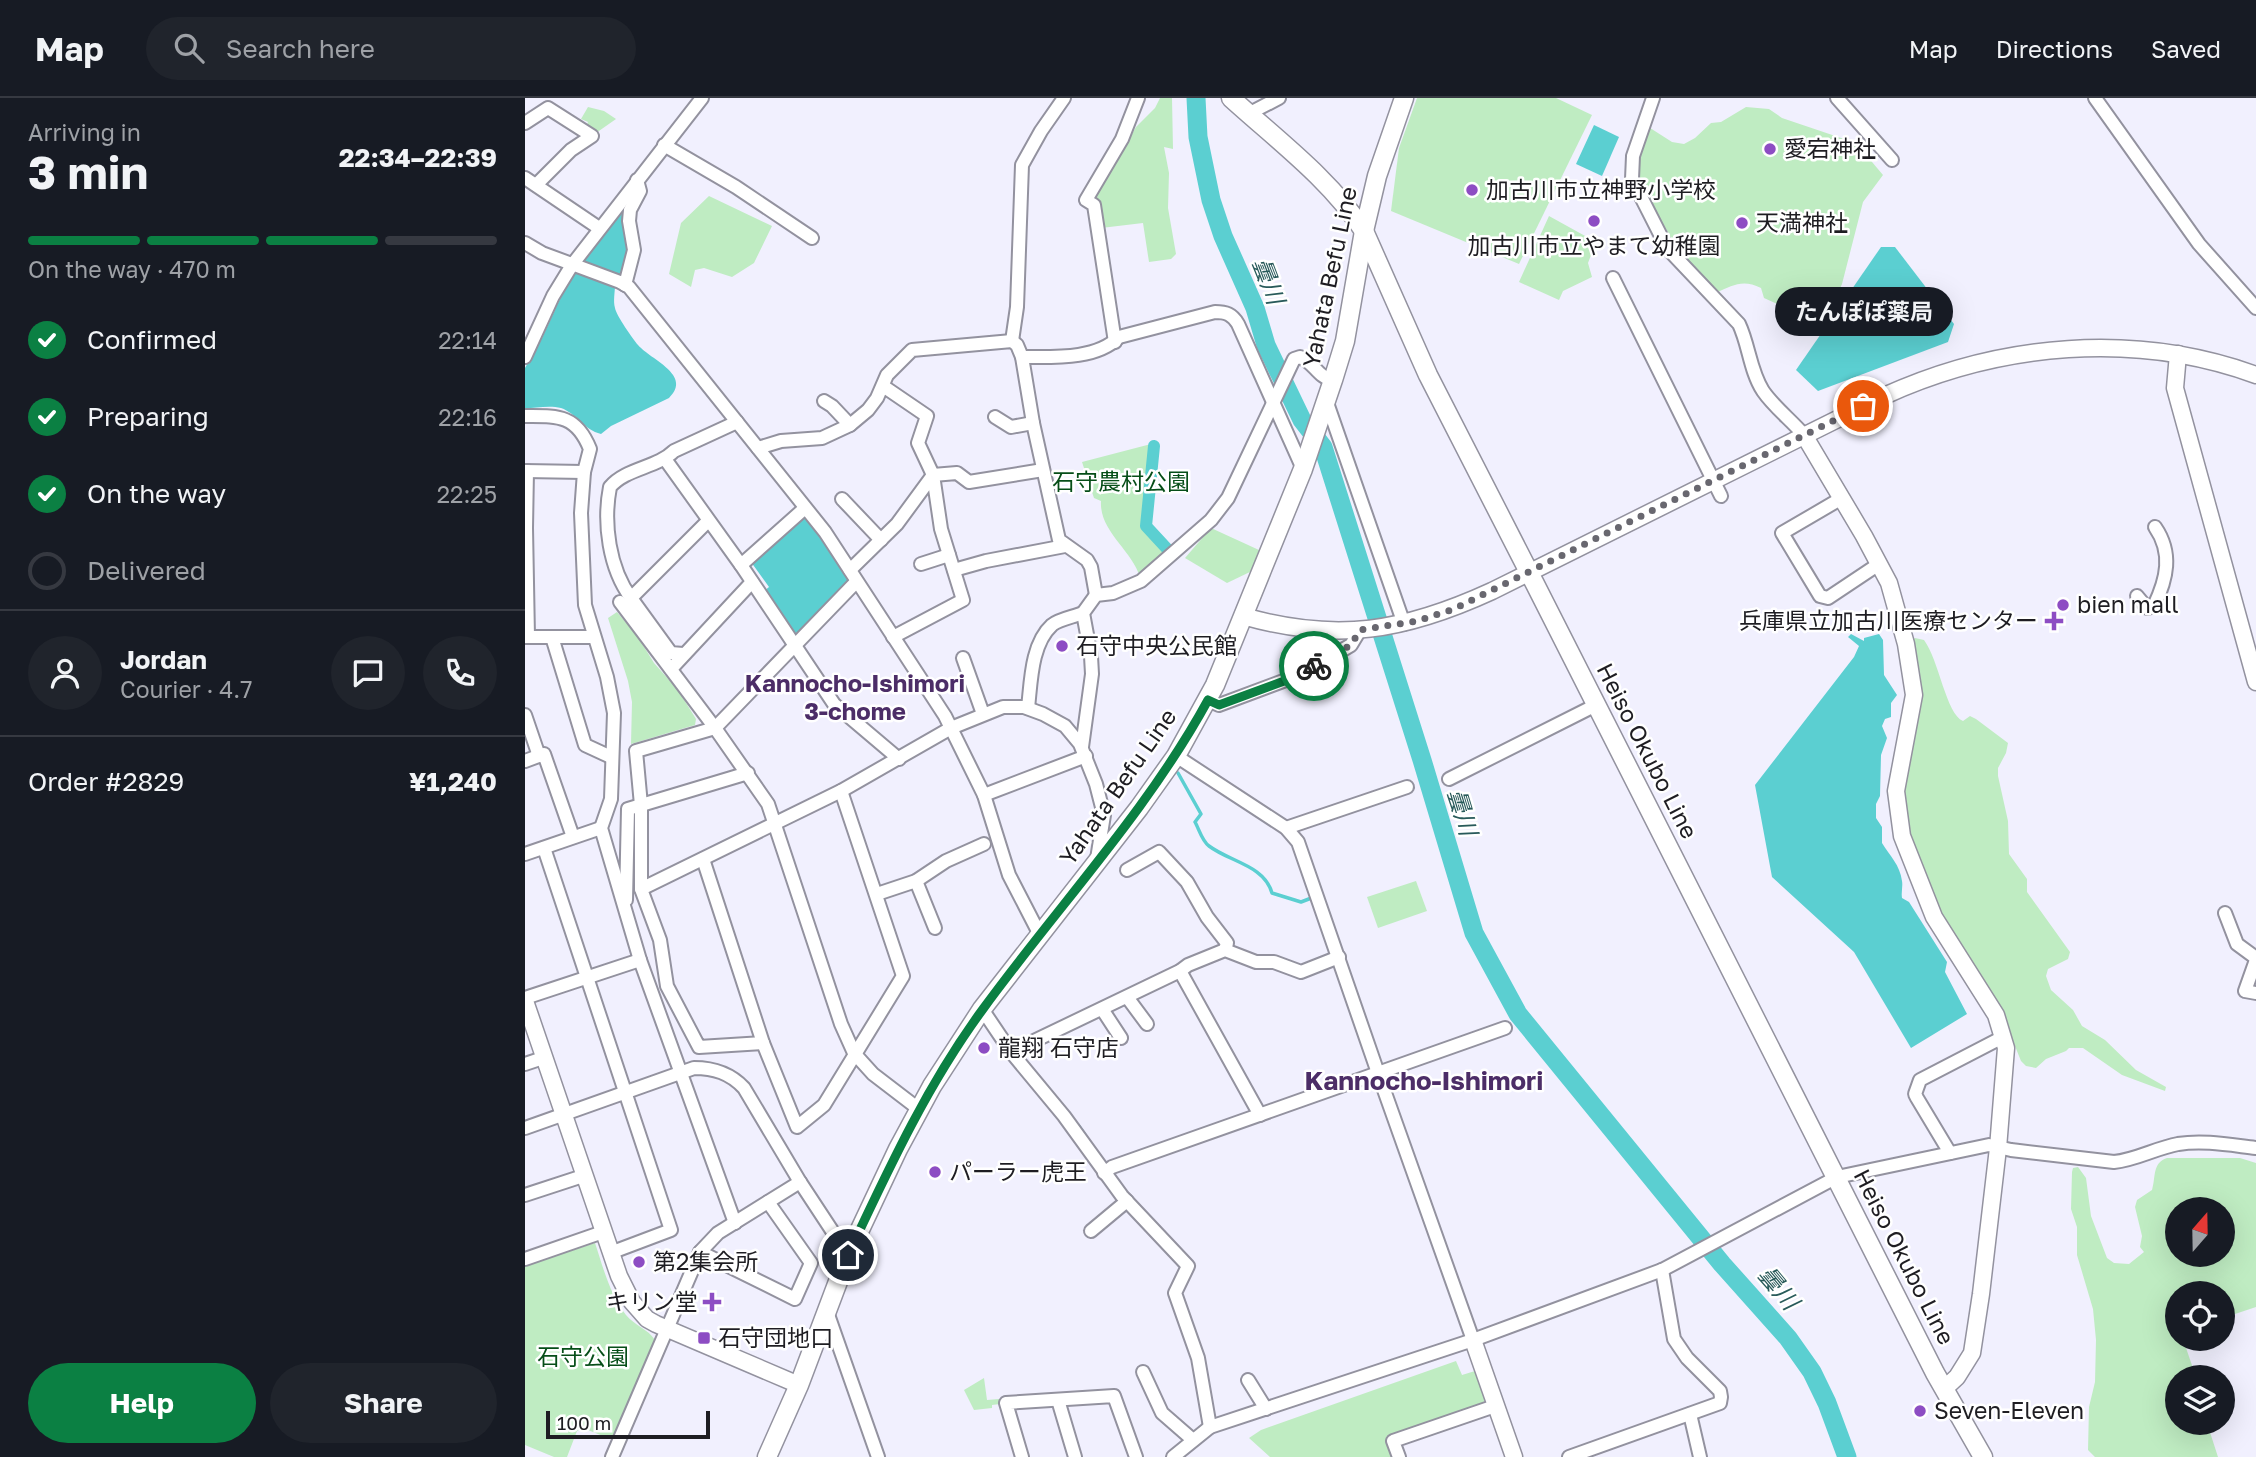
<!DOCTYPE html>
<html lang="en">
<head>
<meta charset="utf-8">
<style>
  :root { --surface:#171b24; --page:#20242c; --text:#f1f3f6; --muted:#9ea1a6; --line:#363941; --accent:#0b8043 }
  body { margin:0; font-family:"Golos Text","Noto Sans JP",sans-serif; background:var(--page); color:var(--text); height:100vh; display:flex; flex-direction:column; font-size:26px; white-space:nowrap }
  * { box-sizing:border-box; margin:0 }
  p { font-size:23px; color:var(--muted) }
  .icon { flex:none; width:38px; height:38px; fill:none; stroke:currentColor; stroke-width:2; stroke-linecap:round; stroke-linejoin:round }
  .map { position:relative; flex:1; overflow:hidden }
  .panel { display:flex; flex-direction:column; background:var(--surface); width:525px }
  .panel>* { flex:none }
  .needle { width:46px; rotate:20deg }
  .buttons { position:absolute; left:1640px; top:1099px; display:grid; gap:14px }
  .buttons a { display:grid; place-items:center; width:70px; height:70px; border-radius:50%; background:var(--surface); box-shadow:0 7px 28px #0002; font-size:35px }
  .scale { position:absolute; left:21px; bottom:18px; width:164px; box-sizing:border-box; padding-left:7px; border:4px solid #1e1d22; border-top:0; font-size:19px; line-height:24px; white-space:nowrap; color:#1e1d22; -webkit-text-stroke:5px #fff; paint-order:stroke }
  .pin { position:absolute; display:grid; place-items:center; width:60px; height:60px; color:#fff; margin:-30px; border:4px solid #fff; border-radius:50%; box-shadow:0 2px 7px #0007 }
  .courier { position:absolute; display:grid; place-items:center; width:70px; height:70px; margin:-35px; border:5px solid #0b8043; border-radius:50%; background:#fff; color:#222; box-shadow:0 2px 9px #0007 }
  .bubble { position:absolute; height:49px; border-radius:24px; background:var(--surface); box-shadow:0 7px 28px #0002; font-size:23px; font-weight:700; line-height:49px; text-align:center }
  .overview em { font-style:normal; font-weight:700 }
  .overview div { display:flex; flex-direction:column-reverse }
  .overview { display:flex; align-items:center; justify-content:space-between; height:119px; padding:0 28px }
  h1 { font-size:46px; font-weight:700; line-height:52px }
  .bar { display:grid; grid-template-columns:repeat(4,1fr); gap:10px 7px; align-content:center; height:84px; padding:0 28px }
  .bar i { height:9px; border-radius:5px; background:var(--line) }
  .bar .active { background:var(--accent) }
  .bar p { grid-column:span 4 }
  .line { display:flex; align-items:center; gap:18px; padding:0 28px; border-top:2px solid var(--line) }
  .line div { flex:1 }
  .round { display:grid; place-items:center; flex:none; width:74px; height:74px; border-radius:37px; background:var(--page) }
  ol { padding:0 28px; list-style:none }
  li { display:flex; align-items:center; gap:21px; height:77px }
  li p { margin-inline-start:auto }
  li .icon { padding:7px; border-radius:50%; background:var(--accent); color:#fff; stroke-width:4 }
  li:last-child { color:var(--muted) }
  li i { width:38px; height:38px; border:4px solid var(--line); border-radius:50% }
  .action { display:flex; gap:14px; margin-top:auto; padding:14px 28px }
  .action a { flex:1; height:80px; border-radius:42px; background:var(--accent); color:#fff; font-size:28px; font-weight:700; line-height:80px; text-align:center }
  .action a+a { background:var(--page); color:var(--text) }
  header { display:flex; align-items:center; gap:42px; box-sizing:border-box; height:98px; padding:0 35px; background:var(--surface); border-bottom:2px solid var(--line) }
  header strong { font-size:33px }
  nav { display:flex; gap:38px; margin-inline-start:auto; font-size:24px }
  .search { width:490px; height:63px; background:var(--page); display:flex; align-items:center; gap:18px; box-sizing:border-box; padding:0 24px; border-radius:38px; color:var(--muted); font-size:26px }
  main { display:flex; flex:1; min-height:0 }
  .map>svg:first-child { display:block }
</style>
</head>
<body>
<header>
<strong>Map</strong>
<div class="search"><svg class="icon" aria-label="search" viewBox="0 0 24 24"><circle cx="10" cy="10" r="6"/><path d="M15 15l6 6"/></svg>Search here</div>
<nav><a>Map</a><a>Directions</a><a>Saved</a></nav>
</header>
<main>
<section class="panel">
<div class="overview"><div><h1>3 min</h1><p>Arriving in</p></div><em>22:34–22:39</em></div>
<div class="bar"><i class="active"></i><i class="active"></i><i class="active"></i><i></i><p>On the way · 470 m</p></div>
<ol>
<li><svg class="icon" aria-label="check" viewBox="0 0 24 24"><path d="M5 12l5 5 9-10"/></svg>Confirmed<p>22:14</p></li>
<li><svg class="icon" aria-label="check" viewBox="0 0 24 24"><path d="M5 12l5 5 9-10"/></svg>Preparing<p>22:16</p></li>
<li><svg class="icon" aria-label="check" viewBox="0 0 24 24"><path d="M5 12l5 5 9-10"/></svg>On the way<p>22:25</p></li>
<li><i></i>Delivered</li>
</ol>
<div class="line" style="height:126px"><a class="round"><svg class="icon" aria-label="person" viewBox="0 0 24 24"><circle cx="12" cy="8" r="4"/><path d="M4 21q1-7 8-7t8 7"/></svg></a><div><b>Jordan</b><p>Courier · 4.7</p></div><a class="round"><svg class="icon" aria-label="chat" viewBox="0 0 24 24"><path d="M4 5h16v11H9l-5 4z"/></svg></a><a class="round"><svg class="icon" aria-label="phone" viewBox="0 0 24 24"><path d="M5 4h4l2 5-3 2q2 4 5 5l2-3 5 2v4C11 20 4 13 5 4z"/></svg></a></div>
<div class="line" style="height:91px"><div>Order #2829</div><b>¥1,240</b></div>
<div class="action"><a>Help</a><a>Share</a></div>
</section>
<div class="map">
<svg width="1731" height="1359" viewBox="0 0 1731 1359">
  <rect width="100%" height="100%" fill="#f1f0fe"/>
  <g fill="#bfecc2" fill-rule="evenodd">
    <path d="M635 0H647L648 51 639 49 644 75 643 110 651 156 646 161 624 164 618 125 576 130 570 100 611 29 630 10Z"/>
    <path d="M892 0H1031L1067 17 994 166 866 113 874 50Z"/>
    <path d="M63 9 79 13 91 21 71 35 61 29 63 24 56 21Z"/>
    <path d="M1221 9 1244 11 1257 20 1331 45 1358 77 1338 104 1317 186 1303 216 1293 220 1269 222 1261 210 1239 200 1236 190C1218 181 1208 187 1191 195L1156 157 1108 74 1122 28 1147 44 1159 46 1170 40 1186 25 1196 24Z"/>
    <path d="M184 98 247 128 229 165 207 179 179 170 170 172 166 189 144 176 156 125Z"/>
    <path d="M1024 118 1071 144 1063 165 1067 179 1038 193 1034 202 994 184Z"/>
    <path d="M626 346 619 428 643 456 615 479C607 452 574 433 576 403L569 400 557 364Z"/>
    <path d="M686 430 734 452 727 473 702 485 660 460Z"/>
    <path d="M92 514 113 539 129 565 153 592 171 621 170 627 106 646 107 604 103 583 83 520Z"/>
    <path d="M1390 540 1399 542C1414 562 1421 616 1438 623L1445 618 1451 621 1483 645 1481 655 1473 670V678L1483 723 1484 756 1502 781V794L1545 854 1543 861 1523 871 1521 878 1526 892 1548 912 1557 928 1580 942 1611 972 1641 989 1640 993 1597 977 1558 950H1544L1541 953 1521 961 1511 970 1501 968 1496 963 1480 923 1455 877 1425 833 1409 804 1387 750 1380 719 1378 692 1386 543Z"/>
    <path d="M891 783 902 813 853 830 842 799Z"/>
    <path d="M1642 1060H1715L1731 1065V1209L1698 1220V1195H1652V1241H1660V1247L1671 1279H1652V1325H1682L1693 1359H1570L1563 1352 1564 1309 1570 1284 1571 1242 1568 1211 1552 1157V1129L1546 1111 1547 1074 1548 1070 1553 1069 1561 1080 1566 1118 1582 1160 1589 1165 1604 1166 1619 1154 1615 1149 1617 1138 1610 1109 1612 1102 1627 1092C1631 1079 1627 1065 1642 1060ZM1652 1111H1698V1157H1652Z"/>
    <path d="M70 1145C78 1169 85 1197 101 1217 109 1227 123 1231 130 1242L88 1342 58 1330 52 1333 42 1359H29L0 1347V1168Z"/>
    <path d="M931 1263 937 1277 950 1273 960 1300 958 1306 861 1339 868 1359H745L724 1340 736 1332Z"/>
    <path d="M459 1280 462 1302 474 1301 475 1306 467 1307V1310L449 1312 439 1292Z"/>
  </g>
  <g fill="#5bcfd1">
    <path d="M1069 27 1094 39 1077 78 1051 66Z"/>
    <path d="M105 99 98 122 104 155 97 179 59 166 57 160Z"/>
    <path d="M1356 149H1370L1429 226 1423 244 1293 293 1271 272Z"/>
    <path d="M52 174 90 187C90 194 88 203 90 210 91 217 108 241 113 247 126 262 168 277 144 300L86 328 76 336C59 332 51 315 36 310 25 307 11 310 0 310V270L17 240 46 177Z"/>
    <path d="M277 418 282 420 324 476V483L275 534 269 535 239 493 244 489 226 464Z"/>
    <path d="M1326 536 1339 543V540L1354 536 1358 542 1359 577 1372 597 1366 605V619L1360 621 1357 628 1362 640 1356 657 1355 698 1351 706V720L1357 729V745C1365 758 1375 767 1377 783 1378 789 1376 794 1377 800L1384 804 1422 864 1420 874 1442 916 1386 950 1329 854 1247 779 1230 687 1329 559 1334 548 1323 539Z"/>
  </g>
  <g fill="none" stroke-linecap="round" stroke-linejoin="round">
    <g stroke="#5bcfd1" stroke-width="3.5">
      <path d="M653 675 676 716 670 724C674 731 677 743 684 748 705 764 739 767 747 795L776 804 789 799"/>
      <path d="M553 1027 560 1037"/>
    </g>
    <path stroke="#5bcfd1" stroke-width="12" d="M629 348 621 428 645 454"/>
    <path stroke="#5bcfd1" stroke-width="19" d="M671 0 673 39 686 102 698 138 730 210 741 247 777 322 798 349 897 662 949 835 993 916 1197 1166 1263 1240 1287 1274 1302 1305 1322 1359"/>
    <defs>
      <g id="minor">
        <path d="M1128 0 1108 58 1107 81 1142 150 1214 226C1224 247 1225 273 1238 293 1249 309 1266 322 1279 337"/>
        <path d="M1312 0 1367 62"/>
        <path d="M1570 0 1674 146 1731 210"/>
        <path d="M723 16 754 0"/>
        <path d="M0 25 23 10 67 38 46 52 11 87"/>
        <path d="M139 47 211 89 287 140"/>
        <path d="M0 80 74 130"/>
        <path d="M0 145 17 155 95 184 104 189 300 434 420 618 459 697 484 777 515 837"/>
        <path d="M1088 180 1196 398"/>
        <path d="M100 187 109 152 104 123 105 112 115 93 112 82"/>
        <path d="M487 243 492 209 497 67 516 33 539 0"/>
        <path d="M590 244 569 107 561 102 597 41 613 0"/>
        <path d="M0 259 28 198 47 167 177 0"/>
        <path d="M497 259C528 259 571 262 594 239L690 214C701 214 707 216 713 226L778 371"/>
        <path d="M358 288 402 318 393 345 408 377 416 431 438 502 368 539"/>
        <path d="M801 302 879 526"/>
        <path d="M299 303 307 308 325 327"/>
        <path d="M0 318C32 318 51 316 65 351L59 374 56 415 60 507 82 579 89 615 86 701 76 730 115 862 210 1125"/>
        <path d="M470 319 486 329 508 325"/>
        <path d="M233 350 256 343 297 340 325 327 343 312 352 300 362 277 387 252 487 243 492 247 497 259 508 325 534 442 562 462 566 469 571 497"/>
        <path d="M140 361 216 467 309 606 374 661"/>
        <path d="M0 373 59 374"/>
        <path d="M2 373 1 430 3 539"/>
        <path d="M1317 400 1257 435 1295 498 1303 500 1354 466"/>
        <path d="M317 401 356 442"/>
        <path d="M183 423 106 500C84 470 78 425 85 389 101 370 132 370 149 353L212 324"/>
        <path d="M396 466 424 457"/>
        <path d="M216 467 280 410"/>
        <path d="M325 472 372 426 408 377 432 375 444 384 518 372"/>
        <path d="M429 472 461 463 540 448"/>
        <path d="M1612 498 1622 510 1629 508C1642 481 1648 455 1630 429"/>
        <path d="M106 500 146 555 158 556"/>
        <path d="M95 504 190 630 243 706 316 926 329 955 348 976 395 1012"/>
        <path d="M0 539H69"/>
        <path d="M27 539 60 647 86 659"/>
        <path d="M438 560 458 616"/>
        <path d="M146 571 227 484"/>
        <path d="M683 602 694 607 777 576 826 547 835 532"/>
        <path d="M503 610C506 584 506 546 527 527 534 521 548 519 558 515"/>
        <path d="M0 617 14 658"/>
        <path d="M557 649 567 576 566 558 558 515 571 497 588 495 616 483 686 422 703 400 769 261 775 259C789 264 793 280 808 282"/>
        <path d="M651 658 761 730 773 744 853 975 948 1242"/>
        <path d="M0 663 19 656 48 739"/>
        <path d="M924 681 1071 607"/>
        <path d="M459 697 561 658"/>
        <path d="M761 730 882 689"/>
        <path d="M19 750 146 1132 85 1155"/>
        <path d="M0 756 76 730"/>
        <path d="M178 761 238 945 272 1029 299 1007 378 878 316 693"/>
        <path d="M602 772 634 754 662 784 682 819 702 845 700 852"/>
        <path d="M391 783 410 830"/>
        <path d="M116 791V707L111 653 190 630 331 484"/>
        <path d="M352 796 391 783 421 763 459 746"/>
        <path d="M101 802 103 711 223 675"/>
        <path d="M1700 815 1712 846 1731 860"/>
        <path d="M1731 862 1720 893 1731 895"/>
        <path d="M655 873 735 1017"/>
        <path d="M602 899 622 926"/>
        <path d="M0 900 115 862"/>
        <path d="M457 911 486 954 539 1018 597 1098 663 1168 650 1195 673 1260 685 1329"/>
        <path d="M577 911 596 940"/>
        <path d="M238 945 174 949 142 888 135 842 116 791 316 693 426 630 478 609H499L518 616 540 628 555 646 571 686 579 717 572 761"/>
        <path d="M486 954 655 873 663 867 700 852 731 864H749L776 874 814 859"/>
        <path d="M0 966 18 960"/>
        <path d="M0 1030 169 970C189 970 205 975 219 990L275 1084 323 1157"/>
        <path d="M1425 1055 1392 1000 1390 996 1395 982 1478 939"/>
        <path d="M579 1075 587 1069 980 930"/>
        <path d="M0 1097 58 1078"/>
        <path d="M566 1133 602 1103"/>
        <path d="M175 1154 270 1201 286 1165 243 1104"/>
        <path d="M0 1161 78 1134"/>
        <path d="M301 1211 353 1359"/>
        <path d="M618 1274 637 1315 668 1342"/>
        <path d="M723 1282 741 1311"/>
        <path d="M533 1302 550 1359"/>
        <path d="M1165 1316 1175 1359"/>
        <path d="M87 1359 175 1154 193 1135 275 1084"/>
        <path d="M497 1359 481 1305 589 1298 611 1359"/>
        <path d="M648 1359 685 1329 948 1242 1137 1172 1312 1079 1464 1047 1486 1052 1589 1064C1611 1062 1631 1050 1653 1046 1679 1042 1705 1047 1731 1050"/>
        <path d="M874 1359 868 1343 970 1308"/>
        <path d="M1044 1359 1195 1305 1196 1299 1195 1293 1162 1260 1149 1241 1137 1172"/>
      </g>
      <g id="tertiary">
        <path d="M1653 256 1650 290 1731 584"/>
        <path d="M1279 337 1339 438 1364 485 1381 546 1389 597 1371 693 1377 738 1409 819 1471 917 1481 950 1473 1050 1456 1196 1447 1255 1432 1279 1419 1291"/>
        <path d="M718 518C812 545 880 533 967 493L1359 298C1475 245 1610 233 1731 277"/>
        <path d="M0 903 94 1178 107 1204 122 1221 131 1226 274 1287"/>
        <path d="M948 1242 989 1359"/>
      </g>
      <g id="secondary">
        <path d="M706 0C751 41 805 81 839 133L903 277 1009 484 1410 1275 1458 1359"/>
        <path d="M242 1359 274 1287 323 1157 373 1051 407 988 457 911 614 710 651 658 690 587 778 371 808 282 820 243 839 133 852 78 879 0"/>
      </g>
    </defs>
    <use href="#minor" stroke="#93929f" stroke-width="16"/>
    <use href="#tertiary" stroke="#93929f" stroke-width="19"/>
    <use href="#secondary" stroke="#93929f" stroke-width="21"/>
    <use href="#minor" stroke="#fff" stroke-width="12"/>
    <use href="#tertiary" stroke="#fff" stroke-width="16"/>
    <use href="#secondary" stroke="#fff" stroke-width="18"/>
  </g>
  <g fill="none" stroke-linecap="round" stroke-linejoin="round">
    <path stroke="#68676f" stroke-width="7" stroke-dasharray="0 12.6" d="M789 568 826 547 835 532 892 523 929 511 1338 308"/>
    <path stroke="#0b8043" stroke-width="9" d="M323 1157C363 1072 402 987 458 911 533 808 622 714 683 602L694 607 778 576 789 568"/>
  </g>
  <g fill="#8d4dc3" stroke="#fff" stroke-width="2.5">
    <circle cx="1245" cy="51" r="7"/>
    <circle cx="947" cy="92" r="7"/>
    <circle cx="1069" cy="123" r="7"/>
    <circle cx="1217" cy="125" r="7"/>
    <circle cx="1538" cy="507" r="7"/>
    <path d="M1525.5 512.5h7v7h7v7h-7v7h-7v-7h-7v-7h7z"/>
    <circle cx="537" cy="548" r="7"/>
    <circle cx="459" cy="950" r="7"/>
    <circle cx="410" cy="1074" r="7"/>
    <circle cx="114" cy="1164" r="7"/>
    <path d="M183.5 1193.5h7v7h7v7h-7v7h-7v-7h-7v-7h7z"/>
    <rect x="172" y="1233" width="14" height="14" rx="3.5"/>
    <circle cx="1395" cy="1313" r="7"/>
  </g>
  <g text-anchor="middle" stroke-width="5" stroke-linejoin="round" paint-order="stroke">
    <g font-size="23" fill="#1e1d22" stroke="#fff" text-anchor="start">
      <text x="1259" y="59">愛宕神社</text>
      <text x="961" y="100">加古川市立神野小学校</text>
      <text x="1231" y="133">天満神社</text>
      <text x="1069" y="156" text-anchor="middle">加古川市立やまて幼稚園</text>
      <text x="1552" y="515">bien mall</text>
      <text x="1513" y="531" text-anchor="end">兵庫県立加古川医療センター</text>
      <text x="551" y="556">石守中央公民館</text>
      <text x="473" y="958">龍翔 石守店</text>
      <text x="424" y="1082">パーラー虎王</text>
      <text x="128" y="1172">第2集会所</text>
      <text x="173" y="1212" text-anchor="end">キリン堂</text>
      <text x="193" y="1248">石守団地口</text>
      <text x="1409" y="1321">Seven-Eleven</text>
    </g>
    <g font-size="23" fill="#1e1d22" stroke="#fff">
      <text transform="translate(805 179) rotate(-78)" y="8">Yahata Befu Line</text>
      <text transform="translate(1122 653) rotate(63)" y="8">Heiso Okubo Line</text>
      <text transform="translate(593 689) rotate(-55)" y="8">Yahata Befu Line</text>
      <text transform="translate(1379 1159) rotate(63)" y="8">Heiso Okubo Line</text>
    </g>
    <g font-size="23" fill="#064e18" stroke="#fff">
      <text x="596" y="392">石守農村公園</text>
      <text x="58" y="1267">石守公園</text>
    </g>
    <g font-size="24" font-style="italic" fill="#285a5a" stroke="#fff">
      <text transform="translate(743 183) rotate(69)" y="8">曇川</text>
      <text transform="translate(937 714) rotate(73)" y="8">曇川</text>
      <text transform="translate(1253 1190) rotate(50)" y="8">曇川</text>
    </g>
    <g font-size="24" font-weight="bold" fill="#4c2d67" stroke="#fff">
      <text x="330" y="594">Kannocho-Ishimori<tspan x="330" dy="28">3-chome</tspan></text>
    </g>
    <g font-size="26" font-weight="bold" fill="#4c2d67" stroke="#fff">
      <text x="899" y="992">Kannocho-Ishimori</text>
    </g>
  </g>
</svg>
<div class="buttons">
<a><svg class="needle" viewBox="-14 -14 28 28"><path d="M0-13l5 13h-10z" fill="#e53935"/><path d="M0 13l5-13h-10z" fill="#9ea1a6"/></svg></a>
<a><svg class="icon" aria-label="locate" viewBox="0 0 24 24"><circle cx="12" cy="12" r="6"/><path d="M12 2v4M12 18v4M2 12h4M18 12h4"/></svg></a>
<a><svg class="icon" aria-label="layers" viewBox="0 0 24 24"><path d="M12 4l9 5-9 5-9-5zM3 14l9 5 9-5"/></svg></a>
</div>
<div class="scale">100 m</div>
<div class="pin" style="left:1338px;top:308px;background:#ea580c"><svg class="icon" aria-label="bag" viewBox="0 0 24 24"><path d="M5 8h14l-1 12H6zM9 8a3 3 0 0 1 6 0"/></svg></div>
<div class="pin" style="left:323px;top:1157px;background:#1f2937"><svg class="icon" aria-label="home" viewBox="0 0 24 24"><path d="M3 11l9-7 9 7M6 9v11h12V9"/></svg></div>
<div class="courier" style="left:789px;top:568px"><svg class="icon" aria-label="bike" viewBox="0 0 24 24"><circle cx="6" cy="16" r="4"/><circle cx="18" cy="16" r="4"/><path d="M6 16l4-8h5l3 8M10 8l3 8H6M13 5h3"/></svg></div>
<div class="bubble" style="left:1250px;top:189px;width:178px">たんぽぽ薬局</div>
</div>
</main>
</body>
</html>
